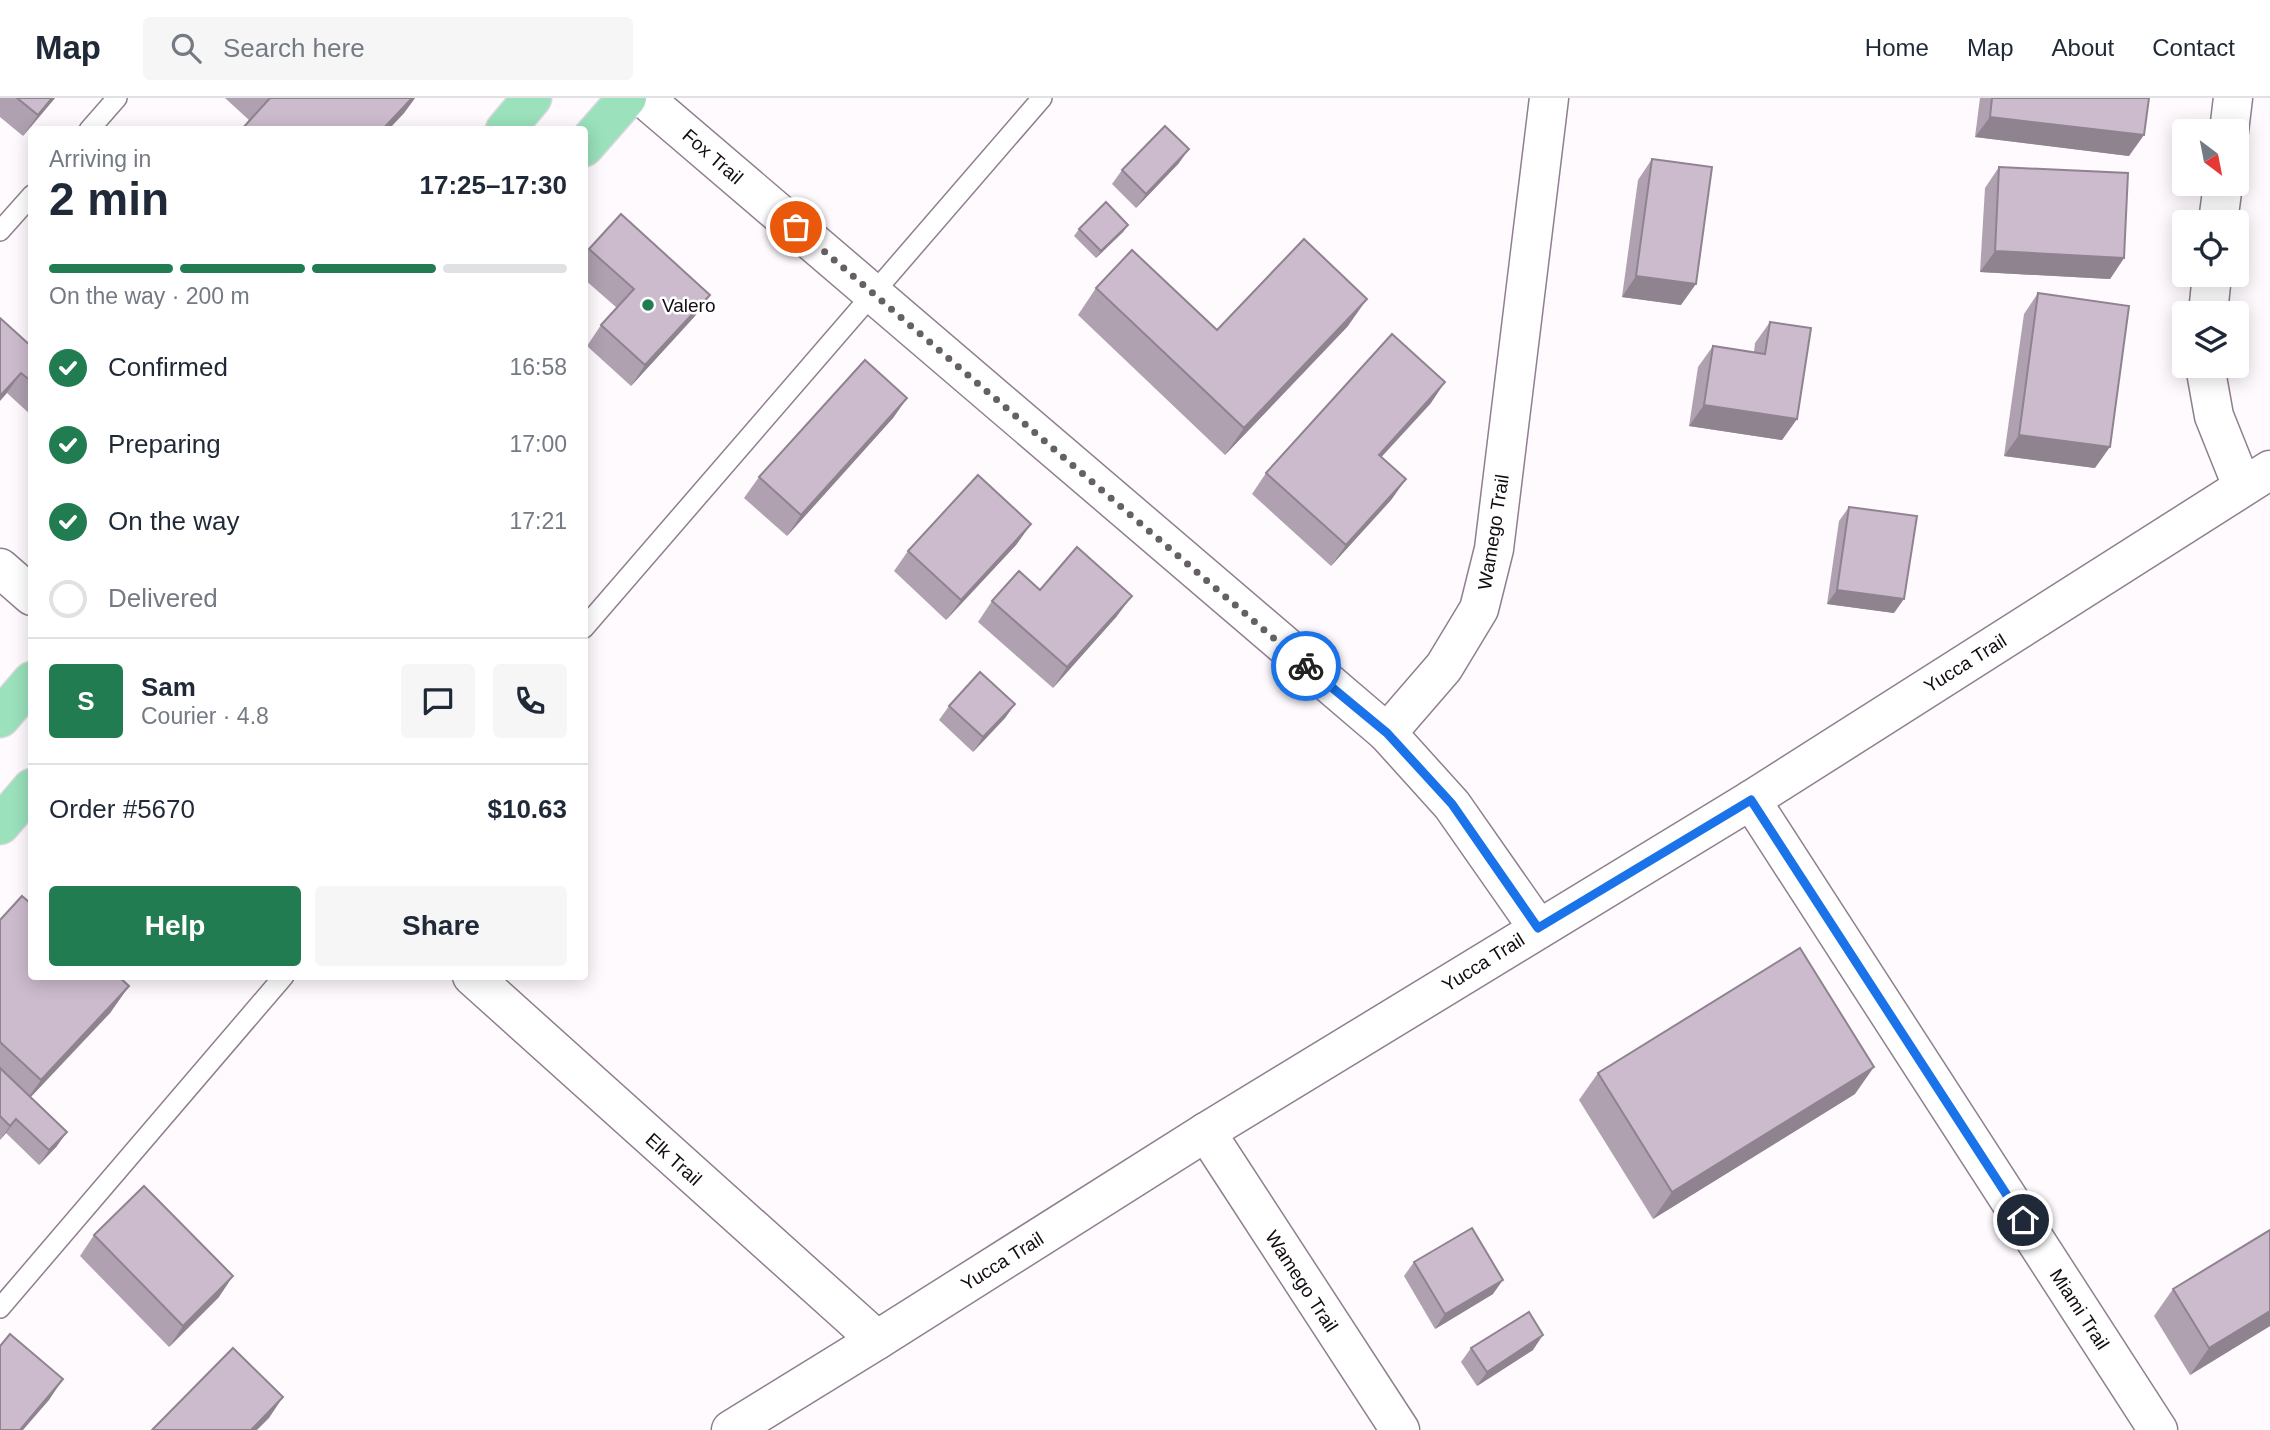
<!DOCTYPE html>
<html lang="en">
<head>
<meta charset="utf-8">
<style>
  :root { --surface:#fff; --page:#f6f6f7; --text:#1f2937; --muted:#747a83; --line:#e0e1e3; --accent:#227c51 }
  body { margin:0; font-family:Helvetica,sans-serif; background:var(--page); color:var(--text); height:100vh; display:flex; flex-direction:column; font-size:26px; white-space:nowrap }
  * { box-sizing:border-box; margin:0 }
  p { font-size:23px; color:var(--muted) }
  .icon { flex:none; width:38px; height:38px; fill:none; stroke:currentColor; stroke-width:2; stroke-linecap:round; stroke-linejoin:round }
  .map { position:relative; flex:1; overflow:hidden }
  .drawer { position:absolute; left:28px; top:28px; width:560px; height:854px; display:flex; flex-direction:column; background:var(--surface); border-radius:7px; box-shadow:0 4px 18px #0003 }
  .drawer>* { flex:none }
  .needle { width:46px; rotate:148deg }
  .buttons { position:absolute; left:2172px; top:21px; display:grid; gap:14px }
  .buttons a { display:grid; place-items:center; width:77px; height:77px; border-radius:7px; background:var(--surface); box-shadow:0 4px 18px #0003; font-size:35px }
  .pin { position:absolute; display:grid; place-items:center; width:60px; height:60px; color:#fff; margin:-30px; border:4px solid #fff; border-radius:50%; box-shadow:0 2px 7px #0007 }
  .courier { position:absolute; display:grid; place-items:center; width:70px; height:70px; margin:-35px; border:5px solid #1a73e8; border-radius:50%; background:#fff; color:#222; box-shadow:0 2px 9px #0007 }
  .overview em { font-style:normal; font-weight:700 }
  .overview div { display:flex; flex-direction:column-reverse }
  .overview { display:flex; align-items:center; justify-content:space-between; height:119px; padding:0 21px }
  h1 { font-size:46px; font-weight:700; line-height:52px }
  .bar { display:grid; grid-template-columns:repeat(4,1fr); gap:10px 7px; align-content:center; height:84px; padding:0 21px }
  .bar i { height:9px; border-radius:5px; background:var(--line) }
  .bar .active { background:var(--accent) }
  .bar p { grid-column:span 4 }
  .line { display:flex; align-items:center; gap:18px; padding:0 21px; border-top:2px solid var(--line) }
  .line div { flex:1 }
  .round { display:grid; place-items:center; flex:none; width:74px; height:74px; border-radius:7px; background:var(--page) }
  ol { padding:0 21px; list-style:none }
  li { display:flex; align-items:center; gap:21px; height:77px }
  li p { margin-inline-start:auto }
  li .icon { padding:7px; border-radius:50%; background:var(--accent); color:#fff; stroke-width:4 }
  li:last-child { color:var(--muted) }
  li i { width:38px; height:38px; border:4px solid var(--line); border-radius:50% }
  .action { display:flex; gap:14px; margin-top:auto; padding:14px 21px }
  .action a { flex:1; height:80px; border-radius:7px; background:var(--accent); color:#fff; font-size:28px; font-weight:700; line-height:80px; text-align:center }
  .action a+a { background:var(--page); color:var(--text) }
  header { display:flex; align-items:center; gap:42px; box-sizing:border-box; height:98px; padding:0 35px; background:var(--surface); border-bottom:2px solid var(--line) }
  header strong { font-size:33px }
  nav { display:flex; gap:38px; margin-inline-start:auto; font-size:24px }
  .search { width:490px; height:63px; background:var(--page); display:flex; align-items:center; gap:18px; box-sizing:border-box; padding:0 24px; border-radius:7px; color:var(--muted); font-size:26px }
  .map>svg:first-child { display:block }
</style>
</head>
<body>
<header>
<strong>Map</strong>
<div class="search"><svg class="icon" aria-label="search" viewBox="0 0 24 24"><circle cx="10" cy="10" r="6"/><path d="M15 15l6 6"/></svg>Search here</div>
<nav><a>Home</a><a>Map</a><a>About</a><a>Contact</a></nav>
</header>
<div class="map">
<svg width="2270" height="1332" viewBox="0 0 2270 1332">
  <rect width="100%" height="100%" fill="#fefafe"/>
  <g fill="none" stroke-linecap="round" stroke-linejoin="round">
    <defs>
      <g id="service">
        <path d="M89 32 117 0"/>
        <path d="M0 133 32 97"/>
        <path d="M584 530 1042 0"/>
        <path d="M0 1210 284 878"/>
      </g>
      <g id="minor">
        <path d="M644 0 1387 635"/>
        <path d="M2229 33 2233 0"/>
        <path d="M2218 124 2223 86"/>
        <path d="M2208 215 2212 177"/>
        <path d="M2205 268 2214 318 2242 388"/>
        <path d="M0 470 32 498"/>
        <path d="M1751 702 2158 1332"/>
        <path d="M1538 830 1452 707 1387 635 1444 569 1479 511 1494 451 1549 0"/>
        <path d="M472 878 877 1242"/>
        <path d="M1206 1034 1400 1332"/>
        <path d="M731 1332 877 1242 1206 1034 1751 702 2270 372"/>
      </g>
      <g id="primary">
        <path d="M505 32 532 0"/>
        <path d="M584 49 627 0"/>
        <path d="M0 620 32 583"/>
        <path d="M0 727 32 690"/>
      </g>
    </defs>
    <use href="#service" stroke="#8f7f90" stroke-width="22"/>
    <use href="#minor" stroke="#8f7f90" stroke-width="41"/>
    <use href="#primary" stroke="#d9d8d9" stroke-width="41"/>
    <use href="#service" stroke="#fff" stroke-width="19"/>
    <use href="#minor" stroke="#fff" stroke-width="38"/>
    <use href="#primary" stroke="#9ae1bc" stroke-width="38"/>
  </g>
  <g fill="#afa1b0">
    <path d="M0 0H55L23 38 0 19Z"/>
    <path d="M225 0H415L404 15 388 32H241L249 22Z"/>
    <path d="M1980 0H2149L2129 58 1975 39Z"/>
    <path d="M1652 61 1681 207 1622 199 1638 82Z"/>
    <path d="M1179 65 1136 110 1112 86 1122 72Z"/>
    <path d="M1999 69 2124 160 2110 181 1980 174 1985 90Z"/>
    <path d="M1128 127 1123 134 1096 160 1074 138 1079 131Z"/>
    <path d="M589 151 695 218 631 288 587 248 601 227 617 210 584 181V158Z"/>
    <path d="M1096 190 1217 232 1348 228 1225 357 1078 217Z"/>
    <path d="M2038 195 2095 370 2004 358 2024 216Z"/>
    <path d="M1770 224 1797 321 1782 342 1689 328 1698 269 1713 248 1754 254 1755 245Z"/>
    <path d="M32 249V318L7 295Z"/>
    <path d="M907 300 893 320 787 438 744 400 759 379Z"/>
    <path d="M1431 305 1381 359 1406 381 1391 402 1331 468 1252 396 1266 375Z"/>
    <path d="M1849 409 1894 515 1827 506 1839 423Z"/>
    <path d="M1031 426 1016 447 946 522 894 473 908 453Z"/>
    <path d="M1040 492 1117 518 1053 590 978 524 992 503Z"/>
    <path d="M1015 606 1005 620 973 654 939 622 949 608Z"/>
    <path d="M0 822 129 888 110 915 31 999 57 1048 39 1067 6 1035 0 1042Z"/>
    <path d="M1598 975 1855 996 1653 1121 1579 1002Z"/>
    <path d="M94 1137 219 1199 169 1249 80 1158Z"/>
    <path d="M1414 1164 1493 1196 1435 1231 1404 1178Z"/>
    <path d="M2173 1191 2270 1228 2190 1277 2154 1218Z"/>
    <path d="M1471 1250 1533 1252 1477 1288 1461 1264Z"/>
  </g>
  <g fill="#8f8390">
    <path d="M52 0H55L23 38 38 17Z"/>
    <path d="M412 0H415L404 15 388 32H382Z"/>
    <path d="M1990 19 2144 37 2129 58 1975 39Z"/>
    <path d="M1189 51 1179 65 1136 110 1146 96Z"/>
    <path d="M1128 127 1123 134 1096 160 1101 153Z"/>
    <path d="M1995 153 2124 160 2110 181 1980 174Z"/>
    <path d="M1636 178 1696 186 1681 207 1622 199Z"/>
    <path d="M710 197 695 218 631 288 645 267Z"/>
    <path d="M1367 201 1348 228 1225 357 1244 330Z"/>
    <path d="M21 275 7 295 0 303V298Z"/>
    <path d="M1445 284 1431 305 1364 378 1379 357Z"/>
    <path d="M907 300 893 320 787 438 801 417Z"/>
    <path d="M1704 307 1797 321 1782 342 1689 328Z"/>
    <path d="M2019 337 2110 349 2095 370 2004 358Z"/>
    <path d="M1406 381 1391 402 1331 468 1346 447Z"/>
    <path d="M1031 426 1016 447 946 522 961 502Z"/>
    <path d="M1837 492 1904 501 1894 515 1827 506Z"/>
    <path d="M1132 498 1117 518 1053 590 1067 569Z"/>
    <path d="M1015 606 1005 620 973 654 983 639Z"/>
    <path d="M129 888 110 915 22 1008 41 982Z"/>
    <path d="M1874 969 1855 996 1653 1121 1672 1094Z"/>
    <path d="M16 1021 6 1035 0 1042 10 1028Z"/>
    <path d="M67 1034 57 1048 39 1067 49 1052Z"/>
    <path d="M233 1178 219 1199 169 1249 183 1228Z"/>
    <path d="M1503 1182 1493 1196 1435 1231 1445 1216Z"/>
    <path d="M2270 1213V1228L2190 1277 2209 1250Z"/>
    <path d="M1543 1237 1533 1252 1477 1288 1487 1274Z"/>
    <path d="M63 1281 49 1302 23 1332H20Z"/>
    <path d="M283 1299 269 1320 257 1332H251Z"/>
  </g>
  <g fill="#ccbbcd" stroke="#8f8390" stroke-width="2">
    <path d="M17 0H52L38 17Z"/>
    <path d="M270 0H412L382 32H241Z"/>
    <path d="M1992 0H2149L2144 37 1990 19Z"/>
    <path d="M1165 28 1189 51 1146 96 1122 72Z"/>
    <path d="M1652 61 1712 69 1696 186 1636 178Z"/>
    <path d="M1999 69 2128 75 2124 160 1995 153Z"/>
    <path d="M1106 104 1128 127 1101 153 1079 131Z"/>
    <path d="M621 116 710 197 645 267 601 227 634 191 589 151Z"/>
    <path d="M1304 141 1367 201 1244 330 1096 190 1132 152 1217 232Z"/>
    <path d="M2038 195 2129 208 2110 349 2019 337Z"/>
    <path d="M0 220 32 249V284L21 275 0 298Z"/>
    <path d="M1770 224 1811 230 1797 321 1704 307 1713 248 1765 256Z"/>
    <path d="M1392 236 1445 284 1379 357 1406 381 1346 447 1266 375Z"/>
    <path d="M865 262 907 300 801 417 759 379Z"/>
    <path d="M978 377 1031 426 961 502 908 453Z"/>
    <path d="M1849 409 1917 418 1904 501 1837 492Z"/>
    <path d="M1077 449 1132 498 1067 569 992 503 1019 473 1040 492Z"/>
    <path d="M980 574 1015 606 983 639 949 608Z"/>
    <path d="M22 798 29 804 32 802V878H118L129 888 41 982 0 944V822Z"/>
    <path d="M1800 850 1874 969 1672 1094 1598 975Z"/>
    <path d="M0 970 67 1034 49 1052 16 1021 10 1028 0 1018Z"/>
    <path d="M144 1088 233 1178 183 1228 94 1137Z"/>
    <path d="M1472 1130 1503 1182 1445 1216 1414 1164Z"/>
    <path d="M2270 1132V1213L2209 1250 2173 1191Z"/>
    <path d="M1529 1214 1543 1237 1487 1274 1471 1250Z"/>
    <path d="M10 1236 63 1281 20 1332H0V1248Z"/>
    <path d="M233 1250 283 1299 251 1332H152Z"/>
  </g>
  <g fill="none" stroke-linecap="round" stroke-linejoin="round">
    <path stroke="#656065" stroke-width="7" stroke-dasharray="0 12.6" d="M796 129 1306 568"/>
    <path stroke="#1a73e8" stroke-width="9" d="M1306 568 1387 635 1452 706 1538 830 1751 702 2023 1122"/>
  </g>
  <circle fill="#227c51" stroke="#fff" stroke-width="2.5" cx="648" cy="207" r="7"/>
  <g text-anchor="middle" stroke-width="5" stroke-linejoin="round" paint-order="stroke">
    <g font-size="19" fill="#130d13" stroke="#fff">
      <text transform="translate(713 58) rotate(41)" y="7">Fox Trail</text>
      <text transform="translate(1493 434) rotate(-81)" y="7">Wamego Trail</text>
      <text transform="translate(1965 565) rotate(-32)" y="7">Yucca Trail</text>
      <text transform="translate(1483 864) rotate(-32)" y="7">Yucca Trail</text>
      <text transform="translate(674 1061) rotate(42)" y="7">Elk Trail</text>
      <text transform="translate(1002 1163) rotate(-32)" y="7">Yucca Trail</text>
      <text transform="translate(1302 1183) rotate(57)" y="7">Wamego Trail</text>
      <text transform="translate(2080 1211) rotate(57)" y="7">Miami Trail</text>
    </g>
    <g font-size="19" fill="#130d13" stroke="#fff" text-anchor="start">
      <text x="662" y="214">Valero</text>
    </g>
  </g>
</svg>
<div class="buttons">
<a><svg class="needle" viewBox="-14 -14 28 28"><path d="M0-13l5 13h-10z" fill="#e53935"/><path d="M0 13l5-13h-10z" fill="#747a83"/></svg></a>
<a><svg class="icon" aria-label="locate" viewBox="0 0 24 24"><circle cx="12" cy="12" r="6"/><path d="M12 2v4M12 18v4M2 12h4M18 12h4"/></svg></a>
<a><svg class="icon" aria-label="layers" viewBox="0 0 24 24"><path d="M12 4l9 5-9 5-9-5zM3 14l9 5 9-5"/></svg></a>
</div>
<div class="pin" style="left:796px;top:129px;background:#ea580c"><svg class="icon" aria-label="bag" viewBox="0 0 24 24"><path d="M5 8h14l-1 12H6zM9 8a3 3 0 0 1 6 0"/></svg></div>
<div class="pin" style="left:2023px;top:1122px;background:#1f2937"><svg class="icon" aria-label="home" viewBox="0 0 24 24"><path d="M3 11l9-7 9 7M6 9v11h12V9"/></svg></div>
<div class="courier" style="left:1306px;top:568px"><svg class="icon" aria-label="bike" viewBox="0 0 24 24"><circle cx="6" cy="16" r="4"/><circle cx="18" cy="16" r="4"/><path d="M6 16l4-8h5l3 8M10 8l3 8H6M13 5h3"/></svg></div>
<section class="drawer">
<div class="overview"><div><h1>2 min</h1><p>Arriving in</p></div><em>17:25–17:30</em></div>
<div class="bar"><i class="active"></i><i class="active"></i><i class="active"></i><i></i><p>On the way · 200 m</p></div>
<ol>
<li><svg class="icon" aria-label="check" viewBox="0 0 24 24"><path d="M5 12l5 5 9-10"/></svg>Confirmed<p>16:58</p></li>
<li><svg class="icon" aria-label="check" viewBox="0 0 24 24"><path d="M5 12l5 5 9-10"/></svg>Preparing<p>17:00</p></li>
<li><svg class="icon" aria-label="check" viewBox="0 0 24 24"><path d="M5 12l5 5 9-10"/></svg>On the way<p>17:21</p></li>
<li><i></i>Delivered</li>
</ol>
<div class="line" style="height:126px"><b class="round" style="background:var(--accent);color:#fff">S</b><div><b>Sam</b><p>Courier · 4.8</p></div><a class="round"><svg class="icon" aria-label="chat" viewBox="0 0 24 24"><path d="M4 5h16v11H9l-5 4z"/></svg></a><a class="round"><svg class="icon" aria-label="phone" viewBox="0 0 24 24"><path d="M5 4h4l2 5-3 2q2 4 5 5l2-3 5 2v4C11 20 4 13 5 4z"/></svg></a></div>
<div class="line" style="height:91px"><div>Order #5670</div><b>$10.63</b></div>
<div class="action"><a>Help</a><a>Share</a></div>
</section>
</div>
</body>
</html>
